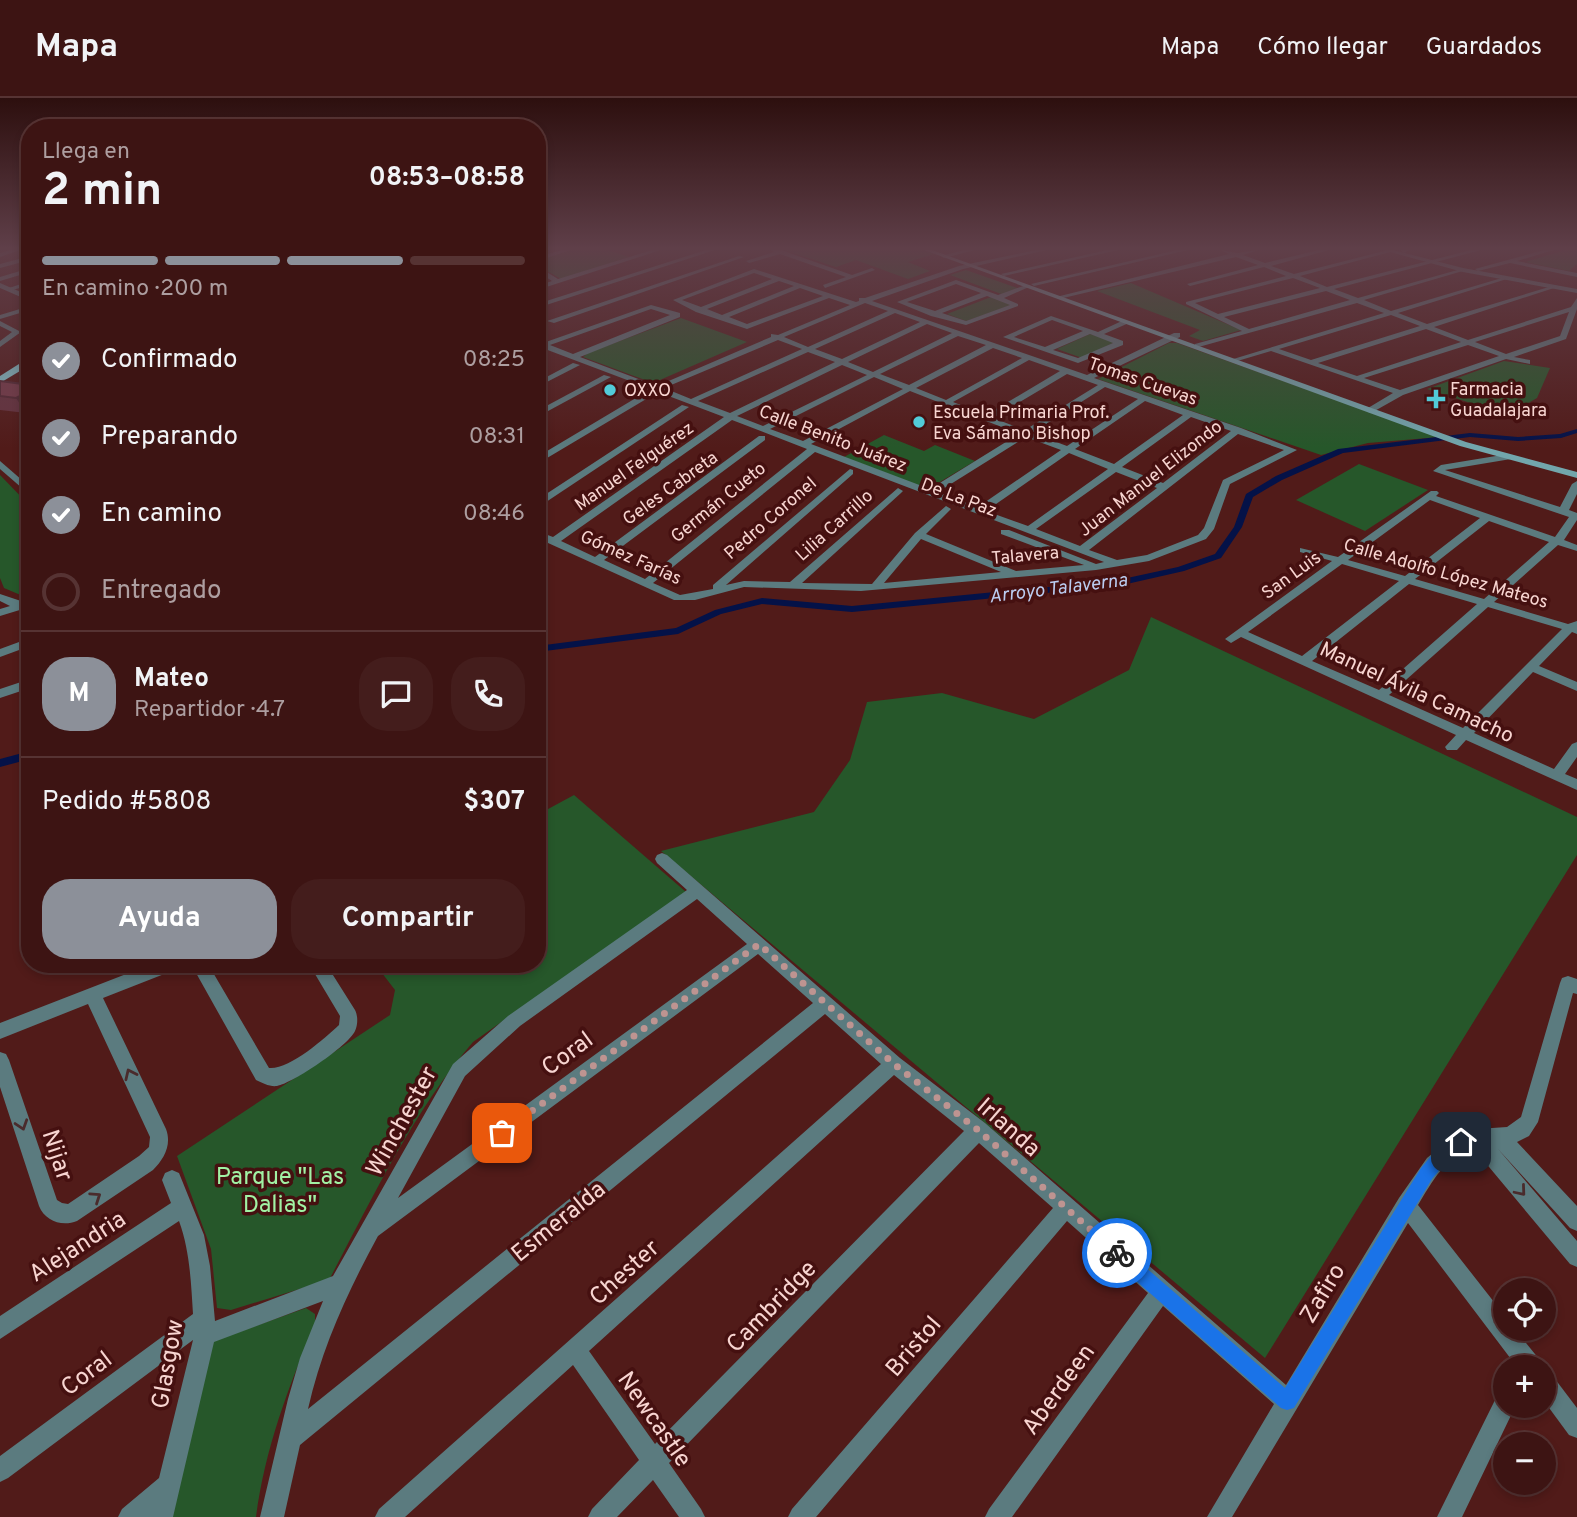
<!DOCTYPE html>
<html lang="es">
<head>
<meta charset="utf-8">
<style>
  :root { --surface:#3d1413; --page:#441d1c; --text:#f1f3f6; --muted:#ad9ea0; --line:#563333; --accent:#8c9099 }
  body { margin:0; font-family:Overpass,sans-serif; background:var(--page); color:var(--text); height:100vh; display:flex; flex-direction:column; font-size:26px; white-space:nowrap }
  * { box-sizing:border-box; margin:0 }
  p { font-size:23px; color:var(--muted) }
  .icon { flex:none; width:38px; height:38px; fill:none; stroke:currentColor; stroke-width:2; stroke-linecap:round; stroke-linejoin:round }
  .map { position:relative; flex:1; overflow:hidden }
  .side { position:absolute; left:21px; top:21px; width:525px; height:854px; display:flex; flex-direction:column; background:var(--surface); border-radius:28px; box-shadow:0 4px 10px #0003,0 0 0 2px var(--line) }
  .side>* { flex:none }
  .tools { position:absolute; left:1493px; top:1180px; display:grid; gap:14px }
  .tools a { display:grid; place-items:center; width:63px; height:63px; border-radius:50%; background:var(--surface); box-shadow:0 4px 10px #0003,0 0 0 2px var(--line); font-size:35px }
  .pin { position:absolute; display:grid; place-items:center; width:60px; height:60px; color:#fff; margin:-30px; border-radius:14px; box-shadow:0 4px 10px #0006 }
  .courier { position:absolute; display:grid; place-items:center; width:70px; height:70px; margin:-35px; border:5px solid #1a73e8; border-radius:50%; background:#fff; color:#222; box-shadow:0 2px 9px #0007 }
  .overview em { font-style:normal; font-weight:700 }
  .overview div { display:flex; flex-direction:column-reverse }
  .overview { display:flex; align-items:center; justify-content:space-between; height:119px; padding:0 21px }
  h1 { font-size:46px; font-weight:700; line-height:52px }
  .bar { display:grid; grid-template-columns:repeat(4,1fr); gap:10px 7px; align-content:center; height:84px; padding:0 21px }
  .bar i { height:9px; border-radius:5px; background:var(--line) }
  .bar .active { background:var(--accent) }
  .bar p { grid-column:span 4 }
  .line { display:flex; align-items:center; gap:18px; padding:0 21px; border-top:2px solid var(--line) }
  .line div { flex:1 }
  .round { display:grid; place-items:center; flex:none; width:74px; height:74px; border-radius:28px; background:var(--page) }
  ol { padding:0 21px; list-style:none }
  li { display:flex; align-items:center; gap:21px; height:77px }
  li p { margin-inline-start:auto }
  li .icon { padding:7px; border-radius:50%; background:var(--accent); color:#fff; stroke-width:4 }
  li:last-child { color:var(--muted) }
  li i { width:38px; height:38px; border:4px solid var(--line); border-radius:50% }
  .action { display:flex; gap:14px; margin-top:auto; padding:14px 21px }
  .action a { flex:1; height:80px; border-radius:28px; background:var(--accent); color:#fff; font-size:28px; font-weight:700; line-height:80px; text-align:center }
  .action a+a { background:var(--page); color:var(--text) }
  header { display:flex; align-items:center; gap:42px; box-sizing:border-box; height:98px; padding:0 35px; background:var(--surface); border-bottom:2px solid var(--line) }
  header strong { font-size:33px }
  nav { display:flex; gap:38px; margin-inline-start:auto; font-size:24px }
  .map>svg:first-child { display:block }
</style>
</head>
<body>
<header>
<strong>Mapa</strong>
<nav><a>Mapa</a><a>Cómo llegar</a><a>Guardados</a></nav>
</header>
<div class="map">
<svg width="1577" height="1419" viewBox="0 0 1577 1419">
  <rect width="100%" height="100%" fill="#511b19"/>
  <g fill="#26572a">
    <path d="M571 152H607L629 159 561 181 537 167V162Z"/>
    <path d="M784 152H922L934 156 908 164 930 173 908 181 856 162 836 169Z"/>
    <path d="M1566 152H1577V166L1569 173 1525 164Z"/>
    <path d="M966 172 1020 191 1004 197 950 177Z"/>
    <path d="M1131 185 1241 232 1203 243 1189 238 1200 232 1097 193Z"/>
    <path d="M991 199 1015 206 966 223 947 216Z"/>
    <path d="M681 220 747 244 653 285 583 259 588 255Z"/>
    <path d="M1090 236 1115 244 1082 260 1057 251Z"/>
    <path d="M1169 245H1177L1440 339 1368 345 1321 357 1098 281Z"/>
    <path d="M1504 263 1550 270 1537 300 1508 317 1427 291Z"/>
    <path d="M884 337 924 353 935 347 975 363 928 391 844 359Z"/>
    <path d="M1359 366 1428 392 1365 433 1296 402Z"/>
    <path d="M0 377 30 408V501L4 490 0 480Z"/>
    <path d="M1151 519 1577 719V757L1265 1260 661 753 814 714 850 662 867 604 942 595 1034 621 1129 572Z"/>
    <path d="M574 697 686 794 473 944C412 1015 372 1101 329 1182L231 1212 217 1210 211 1151 177 1058 390 917 395 892 375 866H537V717Z"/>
    <path d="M306 1210 315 1216V1227C288 1289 265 1351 256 1419H172L213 1243Z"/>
  </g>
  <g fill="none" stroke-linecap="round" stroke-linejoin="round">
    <g fill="#041248" fill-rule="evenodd">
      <path d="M1577 331V335L1561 340 1518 343 1470 339 1343 355 1282 382 1253 399 1242 429 1221 460 1184 473 1118 488 852 514 762 506 721 516 678 536 537 554V548L676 530 715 512 762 500 852 508 1118 482 1178 469 1215 456 1234 429 1246 396 1276 378 1338 351 1470 335 1518 339 1560 336Z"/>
      <path d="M30 653V661L0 669V661Z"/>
    </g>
    <g fill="#5b7b7f" fill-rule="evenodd">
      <path d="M11 152H20L0 159V155Z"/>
      <path d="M562 152H571L537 163V159Z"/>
      <path d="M652 152H661L537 192V188L552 183 537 173V168L558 181Z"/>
      <path d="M706 152H715L537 210V206Z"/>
      <path d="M772 152H781L852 177 872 170 875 172 825 190 823 187 846 179 780 156 749 165 746 163 774 154Z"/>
      <path d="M964 152H975L944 160 941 158Z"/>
      <path d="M1036 152H1047L963 171 872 203 1087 277 1174 235H1180V239L1094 280 1241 330 1297 352 1230 386 1214 431 1206 441 1149 463 1096 472 861 493 744 489 695 502H674L537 440V433L553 439 724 319 658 294 537 366V359L651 291 537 248V243L543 245 651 207 680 215V219L580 259 657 288 771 239V236L778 237 850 207 829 200 747 231 696 214 673 202 754 171 856 204 859 203V200H865L959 168ZM754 175 772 181 701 209 682 202ZM779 183 794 188 722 217 707 211ZM800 190 823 198 747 226 729 219ZM865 205 888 213 808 249 784 239ZM651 211 670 217 573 256 550 247ZM895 215 920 224 842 261 815 251ZM927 226 952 235 873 274 848 264ZM958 238 986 247 909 287 880 276ZM778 242 802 251 691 301 664 290ZM993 250 1022 260 946 302 916 290ZM808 254 835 264 730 315 698 303ZM1029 262 1060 273 986 317 953 304ZM842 267 867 277 763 328 737 318ZM1067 276 1098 287 1025 332 993 320ZM874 279 903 291 803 343 770 331ZM1105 289 1138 301 1067 348 1032 335ZM910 293 1019 336 930 391 811 346ZM1145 303 1183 317 1114 366 1075 351ZM1191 319 1231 333 1163 385 1122 369ZM732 322 807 351 645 481 604 462 765 342V338H759L595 459 561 443ZM1238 336 1284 352 1223 382 1204 430 1198 437 1147 457 1117 462 1089 452ZM1026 339 1061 352 978 409 938 394ZM815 354 1104 464 1096 466 1009 432H1001V436L1084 467 1016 473 926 436 951 411 946 408 915 435 872 486 802 485 901 395 903 393 898 390 790 484 744 483 726 487 853 376V372L850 371 713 487V491L680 497 653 485ZM1069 355 1108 371 1028 428 986 413ZM1116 374 1157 390 1080 448 1036 431ZM921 441 1001 474 884 485Z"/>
      <path d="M1107 152H1118L1004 178 1001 176Z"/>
      <path d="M1177 152H1188L1034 188 1031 186Z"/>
      <path d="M1221 152 1237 155 1258 152 1243 157 1265 165 1319 152H1329L1271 168 1294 176 1388 152 1394 153 1300 178 1327 189 1471 152H1481L1334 191 1358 200 1461 171 1466 172 1364 202 1391 213 1505 179 1510 180 1398 215 1427 226 1552 188 1557 189 1434 229 1468 242 1571 209 1577 200V211L1566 241 1514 259 1530 262V266L1506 261 1403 297 1371 315 1368 314V310L1393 295 1271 253 1234 264 1230 262 1384 215 1357 205 1195 250V246L1242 233 1186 206V204L1286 178 1264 169 1190 188 1187 186 1258 167 1236 159 1059 201 1056 199 1229 156ZM1293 180 1320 190 1218 216 1195 205ZM1326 193 1350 202 1249 231 1224 219ZM1569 214 1560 238 1506 256 1475 244ZM1391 217 1420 228 1311 262 1279 251ZM1426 231 1461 244 1357 278 1318 265ZM1468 247 1499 258 1400 292 1364 280Z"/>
      <path d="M1401 152H1410L1403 155Z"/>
      <path d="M1544 152H1554L1517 163 1577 175V179L1510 165 1478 173 1475 171Z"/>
      <path d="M30 158V162L0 170V166Z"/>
      <path d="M739 158 744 159 554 225 547 223Z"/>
      <path d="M30 170V174L0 183V179Z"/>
      <path d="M956 182 998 197 1026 187 1031 188 1004 200 1018 206V208L966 227 931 218 897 204ZM956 186 981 195 935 213 907 204ZM987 198 1010 207 966 223 942 215Z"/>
      <path d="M30 183V187L9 193 6 191Z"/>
      <path d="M30 208V212L0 221V217Z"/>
      <path d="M1051 218 1098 234 1124 222 1131 224 1104 236 1123 243V247L1078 265 1003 239ZM1052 222 1083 233 1045 249 1014 239ZM1090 236 1113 245 1078 260 1053 252Z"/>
      <path d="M0 223 21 234 0 249V243L12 234 0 228Z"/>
      <path d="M573 265 580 267 537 289V284Z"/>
      <path d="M604 277 611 279 537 319V313Z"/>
      <path d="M682 307 689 309 537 410V402Z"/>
      <path d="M1508 356 1513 359 1511 361 1445 372 1560 409 1572 386 1577 383V396L1569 412 1577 415V422L1564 442 1577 447V453L1558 447 1494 504 1568 526 1577 523V536L1572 534 1539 568 1577 584V593L1533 574 1474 635 1554 671 1572 646 1577 644V659L1565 676 1577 681V692L1466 642 1457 652H1447L1445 649 1456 637 1241 539 1231 545 1225 541 1332 463 1300 454V450L1338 459 1431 393H1437L1439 395 1436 398 1555 439 1569 419 1433 373 1441 367ZM1430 402 1480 420 1405 478 1348 462ZM1489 423 1549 444 1484 501 1415 481ZM1342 466 1399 483 1302 558 1248 534ZM1409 486 1477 506 1379 592 1312 563ZM1488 509 1562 531 1463 630 1389 597Z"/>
      <path d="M0 363 30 389V397L0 371Z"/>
      <path d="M0 496 30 506V512L23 511 0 518V511L10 508 0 503Z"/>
      <path d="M30 540V548L0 559V551Z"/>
      <path d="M30 581V590L0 600V591Z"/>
      <path d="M662 755 667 757 900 960 985 1025 1286 1287 1399 1100 1427 1060 1451 1040 1477 1031 1507 1029 1521 1019 1560 885 1562 880 1568 878 1577 881V896L1573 895 1538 1024 1529 1038 1517 1044 1577 1108V1133L1570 1130 1498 1051 1577 1143V1169L1570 1166 1474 1051C1446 1057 1432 1084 1418 1107L1505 1218V1230H1514L1539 1261 1542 1269H1517L1408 1125 1232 1419H1207L1274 1306 1163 1208 1012 1419H985L989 1411 1148 1195 1067 1123 816 1419H788L792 1411 1053 1110 979 1045 669 1365 701 1411 705 1419H679L653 1382 617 1419H588L592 1411 639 1362 573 1267 405 1419H375L379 1411 881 966 825 916 300 1347 284 1419H260L288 1301 300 1260 323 1203 214 1244 173 1419H118L122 1411 159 1380 193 1242 8 1380 0 1384V1358L193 1216C191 1185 190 1153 179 1123L0 1241V1218L171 1105 162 1082 165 1075 172 1072 179 1075 204 1137 210 1168 215 1223 333 1178 453 966 508 918 687 792 657 765 655 761 657 757ZM697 801 747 846 398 1100 465 978 520 928ZM758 856 813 905 308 1311C322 1249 348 1193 378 1138ZM894 977 964 1033 655 1346 589 1253Z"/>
      <path d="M152 866H179L177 871 103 900 166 1031C172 1047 164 1061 153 1072L77 1123C62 1129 45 1123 39 1108L0 989V954L6 956 9 962 57 1102 62 1105 68 1106 139 1058 149 1049 150 1039 88 906 0 941V925Z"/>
      <path d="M191 866H208L269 970C289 972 324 941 339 927L340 918 309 866H326L355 912C358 918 358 926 355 933 348 948 293 985 277 988 270 989 262 985 256 982Z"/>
      <path d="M1544 1274 1552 1277 1577 1310V1340L1569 1337 1544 1303Z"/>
      <path d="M1505 1295V1307H1516L1462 1419H1437L1497 1298Z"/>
    </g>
    <g fill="#5b7b7f" fill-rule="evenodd">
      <path d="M1383 152H1393L1463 170 1577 191V195L1463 174Z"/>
      <path d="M0 185 30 198V203L0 190Z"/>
    </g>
    <path fill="#72a6ac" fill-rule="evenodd" d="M924 152H932L1466 344 1577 374V380L1460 348Z"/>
    <path fill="#83c7cf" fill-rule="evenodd" d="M30 259V267L0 285V278Z"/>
  </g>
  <path fill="#64333f" d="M0 283 30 287V313L26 315 0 312Z"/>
  <path fill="#512933" d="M30 293V313L26 315 16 300Z"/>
  <path fill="#743b49" stroke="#512933" stroke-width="2" d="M0 283 30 287V293L16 300 0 298Z"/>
  <defs><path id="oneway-chevron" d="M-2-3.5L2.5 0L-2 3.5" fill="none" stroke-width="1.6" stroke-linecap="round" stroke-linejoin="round" transform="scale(1.75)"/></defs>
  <g stroke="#4a2b2c">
    <use href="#oneway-chevron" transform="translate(130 976) rotate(-115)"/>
    <use href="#oneway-chevron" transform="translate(22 1027) rotate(72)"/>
    <use href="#oneway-chevron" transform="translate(1521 1093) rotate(50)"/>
    <use href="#oneway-chevron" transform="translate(96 1099) rotate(-34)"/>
  </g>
  <linearGradient id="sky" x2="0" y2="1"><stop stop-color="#2d0f0e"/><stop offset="0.43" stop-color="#5f3f49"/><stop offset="1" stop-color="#5f3f49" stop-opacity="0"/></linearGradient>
  <rect width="1577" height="350" fill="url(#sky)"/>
  <path fill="#1a73e8" d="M1461 1036 1467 1039 1469 1044 1467 1049 1448 1062 1432 1081 1294 1310 1287 1312 1281 1310 1111 1161 1108 1155 1111 1149 1117 1147 1122 1149 1285 1290 1421 1070 1437 1051Z"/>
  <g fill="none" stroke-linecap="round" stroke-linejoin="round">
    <path stroke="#be9491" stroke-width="7" stroke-dasharray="0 12.6" d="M502 1035 759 846 894 966 978 1032 1117 1155"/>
  </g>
  <g fill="#52cbd8" stroke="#451010" stroke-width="2.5">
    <circle cx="610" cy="292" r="7"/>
    <path d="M1432.5 290.5h7v7h7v7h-7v7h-7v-7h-7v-7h7z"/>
    <circle cx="919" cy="324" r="7"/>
  </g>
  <g text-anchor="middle" stroke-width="7" stroke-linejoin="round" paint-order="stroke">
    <g font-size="18" fill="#f8d5d1" stroke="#451010">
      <text transform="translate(1143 283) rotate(19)" y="6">Tomas Cuevas</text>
      <text transform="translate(833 340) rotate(21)" y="6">Calle Benito Juárez</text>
      <text transform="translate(634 368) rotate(-35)" y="6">Manuel Felguérez</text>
      <text transform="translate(1150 380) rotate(-38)" y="6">Juan Manuel Elizondo</text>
      <text transform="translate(670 390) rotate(-36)" y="6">Geles Cabreta</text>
      <text transform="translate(959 399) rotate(21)" y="6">De La Paz</text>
      <text transform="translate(718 404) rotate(-39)" y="6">Germán Cueto</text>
      <text transform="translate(770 420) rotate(-41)" y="6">Pedro Coronel</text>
      <text transform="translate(834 427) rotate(-42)" y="6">Lilia Carrillo</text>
      <text transform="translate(1025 457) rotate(-5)" y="6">Talavera</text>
      <text transform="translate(631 459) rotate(24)" y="6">Gómez Farías</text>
      <text transform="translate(1446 475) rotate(16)" y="6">Calle Adolfo López Mateos</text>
      <text transform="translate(1291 477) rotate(-36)" y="6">San Luis</text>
    </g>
    <g font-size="18" fill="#f8d5d1" stroke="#451010" text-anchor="start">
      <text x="1450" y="297">Farmacia<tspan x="1450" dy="21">Guadalajara</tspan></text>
      <text x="624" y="298">OXXO</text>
      <text x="933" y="320">Escuela Primaria Prof.<tspan x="933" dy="21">Eva Sámano Bishop</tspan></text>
    </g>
    <g font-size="19" font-style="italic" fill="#bbccf0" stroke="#451010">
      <text transform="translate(1058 489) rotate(-7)" y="7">Arroyo Talaverna</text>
    </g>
    <g font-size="21" fill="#f8d5d1" stroke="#451010">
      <text transform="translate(1417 594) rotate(25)" y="7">Manuel Ávila Camacho</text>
    </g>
    <g font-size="24" fill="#f8d5d1" stroke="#451010">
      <text transform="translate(567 955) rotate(-36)" y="8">Coral</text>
      <text transform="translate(401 1023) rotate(-61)" y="8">Winchester</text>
      <text transform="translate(1009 1029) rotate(41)" y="8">Irlanda</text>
      <text transform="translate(58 1057) rotate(72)" y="8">Nijar</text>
      <text transform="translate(558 1123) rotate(-39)" y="8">Esmeralda</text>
      <text transform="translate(77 1148) rotate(-33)" y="8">Alejandria</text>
      <text transform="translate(624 1174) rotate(-42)" y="8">Chester</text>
      <text transform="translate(1322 1195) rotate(-59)" y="8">Zafiro</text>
      <text transform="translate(771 1208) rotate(-46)" y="8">Cambridge</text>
      <text transform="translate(913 1248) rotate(-49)" y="8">Bristol</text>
      <text transform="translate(167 1266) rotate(-80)" y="8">Glasgow</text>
      <text transform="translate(86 1275) rotate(-37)" y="8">Coral</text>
      <text transform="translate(1058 1291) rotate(-54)" y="8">Aberdeen</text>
      <text transform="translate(655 1321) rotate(55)" y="8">Newcastle</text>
    </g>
    <g font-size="24" fill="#a1f2a4" stroke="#451010">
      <text x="280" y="1086">Parque "Las<tspan x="280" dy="28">Dalias"</tspan></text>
    </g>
  </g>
</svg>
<div class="tools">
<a><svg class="icon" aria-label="locate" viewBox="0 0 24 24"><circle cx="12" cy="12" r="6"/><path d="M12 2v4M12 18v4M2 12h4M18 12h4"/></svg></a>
<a>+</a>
<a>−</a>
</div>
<div class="pin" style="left:502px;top:1035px;background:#ea580c"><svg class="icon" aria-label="bag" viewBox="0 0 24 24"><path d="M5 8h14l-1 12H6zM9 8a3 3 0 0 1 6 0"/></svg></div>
<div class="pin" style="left:1461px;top:1044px;background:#1f2937"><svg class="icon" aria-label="home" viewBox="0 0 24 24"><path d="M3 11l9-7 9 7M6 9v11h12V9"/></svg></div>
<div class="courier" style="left:1117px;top:1155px"><svg class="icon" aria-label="bike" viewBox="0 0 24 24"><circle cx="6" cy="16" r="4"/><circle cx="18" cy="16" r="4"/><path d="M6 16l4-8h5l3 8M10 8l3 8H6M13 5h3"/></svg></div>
<section class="side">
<div class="overview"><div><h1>2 min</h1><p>Llega en</p></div><em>08:53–08:58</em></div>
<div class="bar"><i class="active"></i><i class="active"></i><i class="active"></i><i></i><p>En camino · 200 m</p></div>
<ol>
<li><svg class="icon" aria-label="check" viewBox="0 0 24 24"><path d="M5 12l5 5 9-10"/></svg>Confirmado<p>08:25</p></li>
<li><svg class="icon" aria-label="check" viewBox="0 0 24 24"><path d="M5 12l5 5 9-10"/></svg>Preparando<p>08:31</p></li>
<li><svg class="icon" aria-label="check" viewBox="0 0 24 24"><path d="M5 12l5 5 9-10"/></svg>En camino<p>08:46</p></li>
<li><i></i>Entregado</li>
</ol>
<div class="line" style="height:126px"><b class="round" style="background:var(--accent);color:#fff">M</b><div><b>Mateo</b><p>Repartidor · 4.7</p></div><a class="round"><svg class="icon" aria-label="chat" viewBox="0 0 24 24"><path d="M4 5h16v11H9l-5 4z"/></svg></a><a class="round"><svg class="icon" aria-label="phone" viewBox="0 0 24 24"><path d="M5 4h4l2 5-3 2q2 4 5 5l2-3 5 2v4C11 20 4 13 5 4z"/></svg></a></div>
<div class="line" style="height:91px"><div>Pedido #5808</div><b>$307</b></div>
<div class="action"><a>Ayuda</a><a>Compartir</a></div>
</section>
</div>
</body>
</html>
